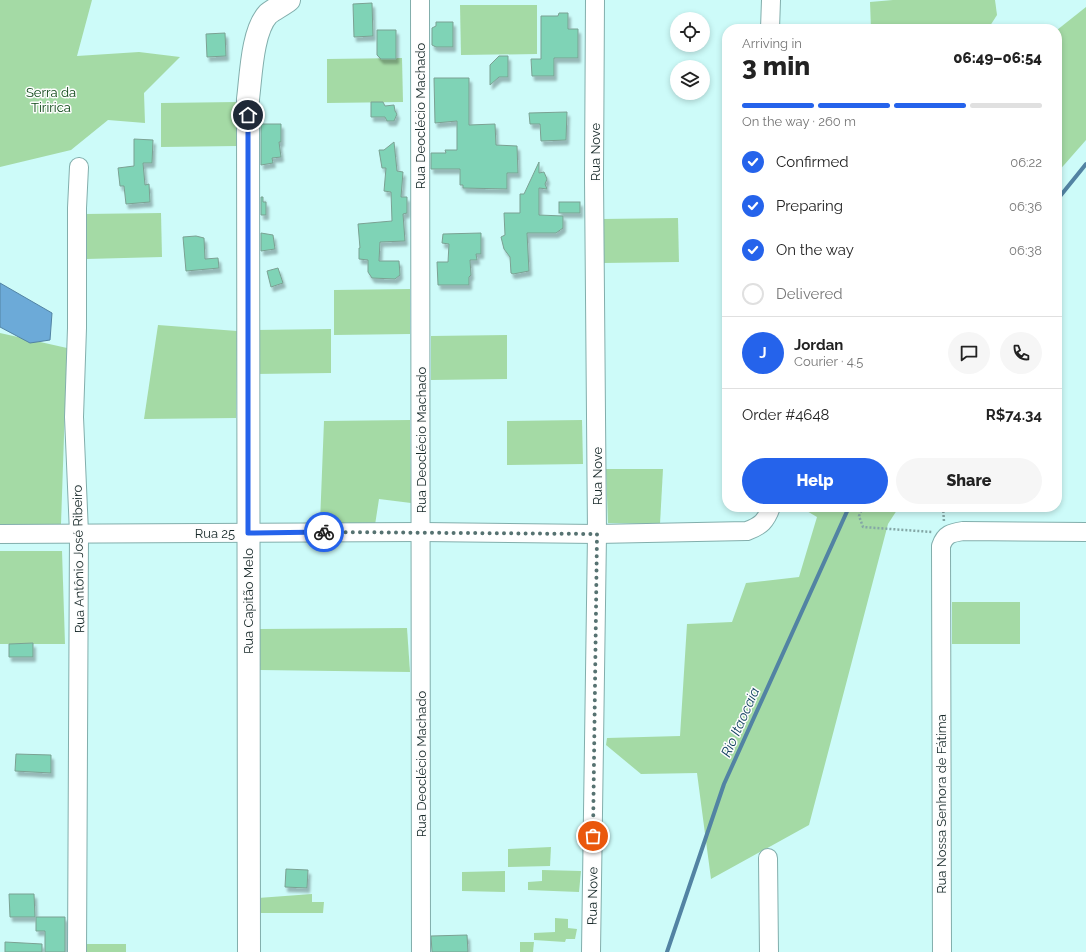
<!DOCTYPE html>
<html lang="en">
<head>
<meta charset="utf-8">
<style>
  :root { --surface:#fff; --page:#f6f6f6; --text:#222; --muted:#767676; --line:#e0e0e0; --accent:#2563eb }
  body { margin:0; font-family:Raleway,sans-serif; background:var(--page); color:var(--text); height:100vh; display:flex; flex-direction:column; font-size:15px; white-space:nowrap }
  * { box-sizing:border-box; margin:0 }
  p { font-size:13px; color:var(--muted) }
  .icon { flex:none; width:22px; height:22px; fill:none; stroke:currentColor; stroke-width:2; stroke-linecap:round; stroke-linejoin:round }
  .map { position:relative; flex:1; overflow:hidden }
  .sheet { position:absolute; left:722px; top:24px; width:340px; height:488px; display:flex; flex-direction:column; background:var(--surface); border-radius:16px; box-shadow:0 2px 6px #0003 }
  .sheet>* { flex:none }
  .buttons { position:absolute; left:670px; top:12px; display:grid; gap:8px }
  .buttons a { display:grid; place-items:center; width:40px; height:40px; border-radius:50%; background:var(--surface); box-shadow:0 2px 6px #0003; font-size:20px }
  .pin { position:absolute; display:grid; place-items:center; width:34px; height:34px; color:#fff; margin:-17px; border:2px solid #fff; border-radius:50%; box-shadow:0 1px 4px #0007 }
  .courier { position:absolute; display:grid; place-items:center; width:40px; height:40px; margin:-20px; border:3px solid #2563eb; border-radius:50%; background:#fff; color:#222; box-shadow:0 1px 5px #0007 }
  .head em { font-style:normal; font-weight:800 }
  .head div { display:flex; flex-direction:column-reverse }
  .head { display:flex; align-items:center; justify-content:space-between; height:68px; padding:0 20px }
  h1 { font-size:26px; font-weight:800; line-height:30px }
  .bar { display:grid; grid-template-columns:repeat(4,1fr); gap:6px 4px; align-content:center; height:48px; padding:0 20px }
  .bar i { height:5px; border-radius:3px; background:var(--line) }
  .bar .active { background:var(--accent) }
  .bar p { grid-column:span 4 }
  .line { display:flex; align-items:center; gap:10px; padding:0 20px; border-top:1px solid var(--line) }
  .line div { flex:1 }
  .round { display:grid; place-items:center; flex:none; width:42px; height:42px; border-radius:21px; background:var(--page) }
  ol { padding:0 20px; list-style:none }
  li { display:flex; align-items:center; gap:12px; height:44px }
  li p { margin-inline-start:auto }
  li .icon { padding:4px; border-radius:50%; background:var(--accent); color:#fff; stroke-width:4 }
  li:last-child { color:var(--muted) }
  li i { width:22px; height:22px; border:2px solid var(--line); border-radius:50% }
  .primary-button { display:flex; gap:8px; margin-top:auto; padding:8px 20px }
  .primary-button a { flex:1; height:46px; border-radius:24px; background:var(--accent); color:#fff; font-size:16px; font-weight:800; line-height:46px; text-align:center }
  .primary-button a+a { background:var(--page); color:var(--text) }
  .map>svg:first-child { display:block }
</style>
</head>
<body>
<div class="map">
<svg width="1086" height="952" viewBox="0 0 1086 952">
  <defs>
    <filter id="shadow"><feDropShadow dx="2.5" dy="4.5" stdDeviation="1" flood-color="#0004"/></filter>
  </defs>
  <rect width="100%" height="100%" fill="#cdfbf9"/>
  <g fill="#a4daa5">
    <path d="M0 0H92L77 56 139 52 180 57 144 93 145 123 108 120 71 150 0 167Z"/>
    <path d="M893 0H995L997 15 988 29H871L870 2Z"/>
    <path d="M460 5H537V54L461 55Z"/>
    <path d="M1086 7V140L1057 173V30Z"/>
    <path d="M402 58 403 102 327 103V59Z"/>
    <path d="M237 102V146L161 147V103Z"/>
    <path d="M161 213 162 257 86 259 85 214Z"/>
    <path d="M678 218 679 262 603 263 602 219Z"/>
    <path d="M410 289V334L334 335V290Z"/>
    <path d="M158 325 237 331 236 418 144 419Z"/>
    <path d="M331 329V373L255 374V330Z"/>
    <path d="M0 333 67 348 61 524 0 525Z"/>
    <path d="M507 335V379L431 380V336Z"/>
    <path d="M410 420 411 503 379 499 375 525 320 523 324 421Z"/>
    <path d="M582 420 583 464 507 465V421Z"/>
    <path d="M606 469H663L660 524 608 523Z"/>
    <path d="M800 507H899L888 524 809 825 711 879 697 773 641 774 606 745 607 738 680 736 687 624 732 622 746 583 799 577 817 517Z"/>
    <path d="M0 551H62L65 644H0Z"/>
    <rect x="952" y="602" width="68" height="42"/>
    <path d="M407 628 410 672 260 670V629Z"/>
    <path d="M551 847 550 866 508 867V849Z"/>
    <path d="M542 870 581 871 579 892 528 890V882L542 881Z"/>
    <path d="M505 871V892L462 891V872Z"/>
    <path d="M312 894V902H324L323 913H258V898Z"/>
    <path d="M555 918 568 919V928L577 929 575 939H566L565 942 534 940V933L555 932Z"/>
    <path d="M520 942H534L533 952H520Z"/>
    <rect x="86" y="944" width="40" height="8"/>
  </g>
  <path fill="#6caad8" stroke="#5283a3" d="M0 283 52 313 50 340 30 343 0 327Z"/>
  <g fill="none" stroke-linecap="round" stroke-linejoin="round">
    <g stroke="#5283a3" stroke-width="4">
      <path d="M1057 200 1086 164"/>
      <path d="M667 952 724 784 849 507"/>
    </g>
  </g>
  <g fill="#7fd3b6" stroke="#7ba193" filter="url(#shadow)">
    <path d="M372 3 373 36 354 37 353 4Z"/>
    <path d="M559 13H568V29H578V58H554V76H532L531 59H541V16H558Z"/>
    <path d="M436 22H453V47H436L432 45V28L436 26Z"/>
    <path d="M377 30H396V59H381L377 55Z"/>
    <path d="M225 33 226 56 207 57 206 34Z"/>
    <path d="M499 56H508V77H499L490 85V65Z"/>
    <path d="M434 78H469V125L495 124 496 145 517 146 518 173H507V189L463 188V185H460V169H431V153H446L445 150H457V121L435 123Z"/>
    <path d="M371 102H383L385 106 394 105 395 111 397 114 394 121H387L385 117H371Z"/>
    <path d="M567 112 566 140 541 141 540 124H530L529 113Z"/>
    <path d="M261 124H281V142H279L281 157 272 158 273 163 261 165Z"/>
    <path d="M134 139 153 140 152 163H143L145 185 149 184 150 202 126 204 124 186H120L118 168 134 166Z"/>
    <path d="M394 142 397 171 403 172 401 197H407V213L403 214 405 241 380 242 379 261H399L400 275 395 279 372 278 368 272V260L359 259V248H360L358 224 392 221 391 192 384 191 386 168H382L379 150H384Z"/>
    <path d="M539 162V173L544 172 547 179 545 184 547 189 539 188V215L563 216V228L556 233H527L529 271 513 274 511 273 510 257 504 249 501 237 505 235 504 213H520V194H524Z"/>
    <path d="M261 197H263V202H266V215H261Z"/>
    <rect x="559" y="202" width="21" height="11"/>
    <path d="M261 233 273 235 275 249 261 251Z"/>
    <path d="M481 233V254H476L477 260H470L471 275 469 277V285H438L437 262H448L449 244 442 243 443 234Z"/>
    <path d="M196 236 204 238 205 259 218 258 219 268 186 271 183 237Z"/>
    <path d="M278 268 283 283 271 287 267 271Z"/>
    <path d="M33 643V657H9V644Z"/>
    <path d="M16 754 51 755V773L15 771Z"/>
    <path d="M286 869 308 870 307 888 285 887Z"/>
    <path d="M9 894H34L35 917H10Z"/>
    <path d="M36 917H65V952H45V931H36Z"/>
    <path d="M467 935 468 952H432L431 936Z"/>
    <path d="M5 942 42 944V952H5Z"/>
  </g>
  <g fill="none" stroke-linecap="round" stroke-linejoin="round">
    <defs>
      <g id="minor">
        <path d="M420 0 421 952"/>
        <path d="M770 29 771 0"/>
        <path d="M0 534 422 532 597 534 747 531C761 526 766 521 771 507"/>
        <path d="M768 858 769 952"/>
        <path d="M77 952 79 533 74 417 77 328V208L79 167"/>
        <path d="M591 952 597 534 594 179 595 0"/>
        <path d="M942 952 941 546C945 534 951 533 963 531L1086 532"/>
      </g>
      <path id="major" d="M249 952 248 99C251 76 252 31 268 14 274 9 283 5 289 0"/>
    </defs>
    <use href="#minor" stroke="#82aeac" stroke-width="20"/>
    <use href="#major" stroke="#82aeac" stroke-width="24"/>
    <g stroke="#84a7a6" stroke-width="2.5" stroke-dasharray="2 2" stroke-linecap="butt">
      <path d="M863 507 859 516 863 527 932 532"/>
      <path d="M943 507 944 522"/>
    </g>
    <use href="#minor" stroke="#fff" stroke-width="18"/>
    <use href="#major" stroke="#fff" stroke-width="22"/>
  </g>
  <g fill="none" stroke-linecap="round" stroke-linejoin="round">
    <path stroke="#567271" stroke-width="4" stroke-dasharray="0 7.2" d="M324 532 597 534 593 836"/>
    <path stroke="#2563eb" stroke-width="5" d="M248 115V533L324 532"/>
  </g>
  <g text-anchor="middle" stroke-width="3" stroke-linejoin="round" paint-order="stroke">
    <g font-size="13" fill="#0d4716" stroke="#fdfdfd">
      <text x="51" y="97">Serra da<tspan x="51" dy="15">Tiririca</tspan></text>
    </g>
    <g font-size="13" fill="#162828" stroke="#fdfdfd">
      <text transform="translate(420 116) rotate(-90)" y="5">Rua Deoclécio Machado</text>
      <text transform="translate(595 152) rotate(-90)" y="5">Rua Nove</text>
      <text transform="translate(421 440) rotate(-90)" y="5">Rua Deoclécio Machado</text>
      <text transform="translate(597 476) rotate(-90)" y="5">Rua Nove</text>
      <text x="215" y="538">Rua 25</text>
      <text transform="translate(78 559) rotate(-91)" y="5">Rua Antônio José Ribeiro</text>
      <text transform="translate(248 601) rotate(-90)" y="5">Rua Capitão Melo</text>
      <text transform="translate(421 764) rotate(-90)" y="5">Rua Deoclécio Machado</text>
      <text transform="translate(941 804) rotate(-90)" y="5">Rua Nossa Senhora de Fátima</text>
      <text transform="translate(592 896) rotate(-89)" y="5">Rua Nove</text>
    </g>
    <g font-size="14" font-style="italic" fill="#0d3e5d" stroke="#fdfdfd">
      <text transform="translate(740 722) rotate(-66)" y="5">Rio Itaocaia</text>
    </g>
  </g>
</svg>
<div class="buttons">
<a><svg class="icon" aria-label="locate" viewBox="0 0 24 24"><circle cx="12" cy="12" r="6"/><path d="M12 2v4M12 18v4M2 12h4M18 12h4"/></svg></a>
<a><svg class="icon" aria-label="layers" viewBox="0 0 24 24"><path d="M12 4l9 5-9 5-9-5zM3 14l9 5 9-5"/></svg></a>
</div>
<div class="pin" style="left:593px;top:836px;background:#ea580c"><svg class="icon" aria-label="bag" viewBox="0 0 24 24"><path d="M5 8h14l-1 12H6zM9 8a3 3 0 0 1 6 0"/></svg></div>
<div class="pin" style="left:248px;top:115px;background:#1f2937"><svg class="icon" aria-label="home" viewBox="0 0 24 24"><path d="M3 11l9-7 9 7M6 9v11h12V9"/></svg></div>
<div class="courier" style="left:324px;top:532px"><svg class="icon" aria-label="bike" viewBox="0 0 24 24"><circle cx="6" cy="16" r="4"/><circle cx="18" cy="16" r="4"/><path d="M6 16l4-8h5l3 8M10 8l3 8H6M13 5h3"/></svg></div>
<section class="sheet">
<div class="head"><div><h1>3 min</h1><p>Arriving in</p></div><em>06:49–06:54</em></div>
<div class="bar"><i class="active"></i><i class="active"></i><i class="active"></i><i></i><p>On the way · 260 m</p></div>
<ol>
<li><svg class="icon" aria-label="check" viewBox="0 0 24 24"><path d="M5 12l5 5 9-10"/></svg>Confirmed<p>06:22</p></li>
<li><svg class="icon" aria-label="check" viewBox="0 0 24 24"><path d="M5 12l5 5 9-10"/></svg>Preparing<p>06:36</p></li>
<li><svg class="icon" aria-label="check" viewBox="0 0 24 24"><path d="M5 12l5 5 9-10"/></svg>On the way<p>06:38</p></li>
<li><i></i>Delivered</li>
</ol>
<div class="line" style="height:72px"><b class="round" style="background:var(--accent);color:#fff">J</b><div><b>Jordan</b><p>Courier · 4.5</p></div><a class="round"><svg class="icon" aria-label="chat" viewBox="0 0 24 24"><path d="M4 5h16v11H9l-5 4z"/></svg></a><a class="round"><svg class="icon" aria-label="phone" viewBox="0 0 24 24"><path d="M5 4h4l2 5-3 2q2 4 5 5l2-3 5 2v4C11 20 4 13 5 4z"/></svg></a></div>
<div class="line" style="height:52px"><div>Order #4648</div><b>R$74.34</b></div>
<div class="primary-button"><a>Help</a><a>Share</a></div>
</section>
</div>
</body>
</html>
